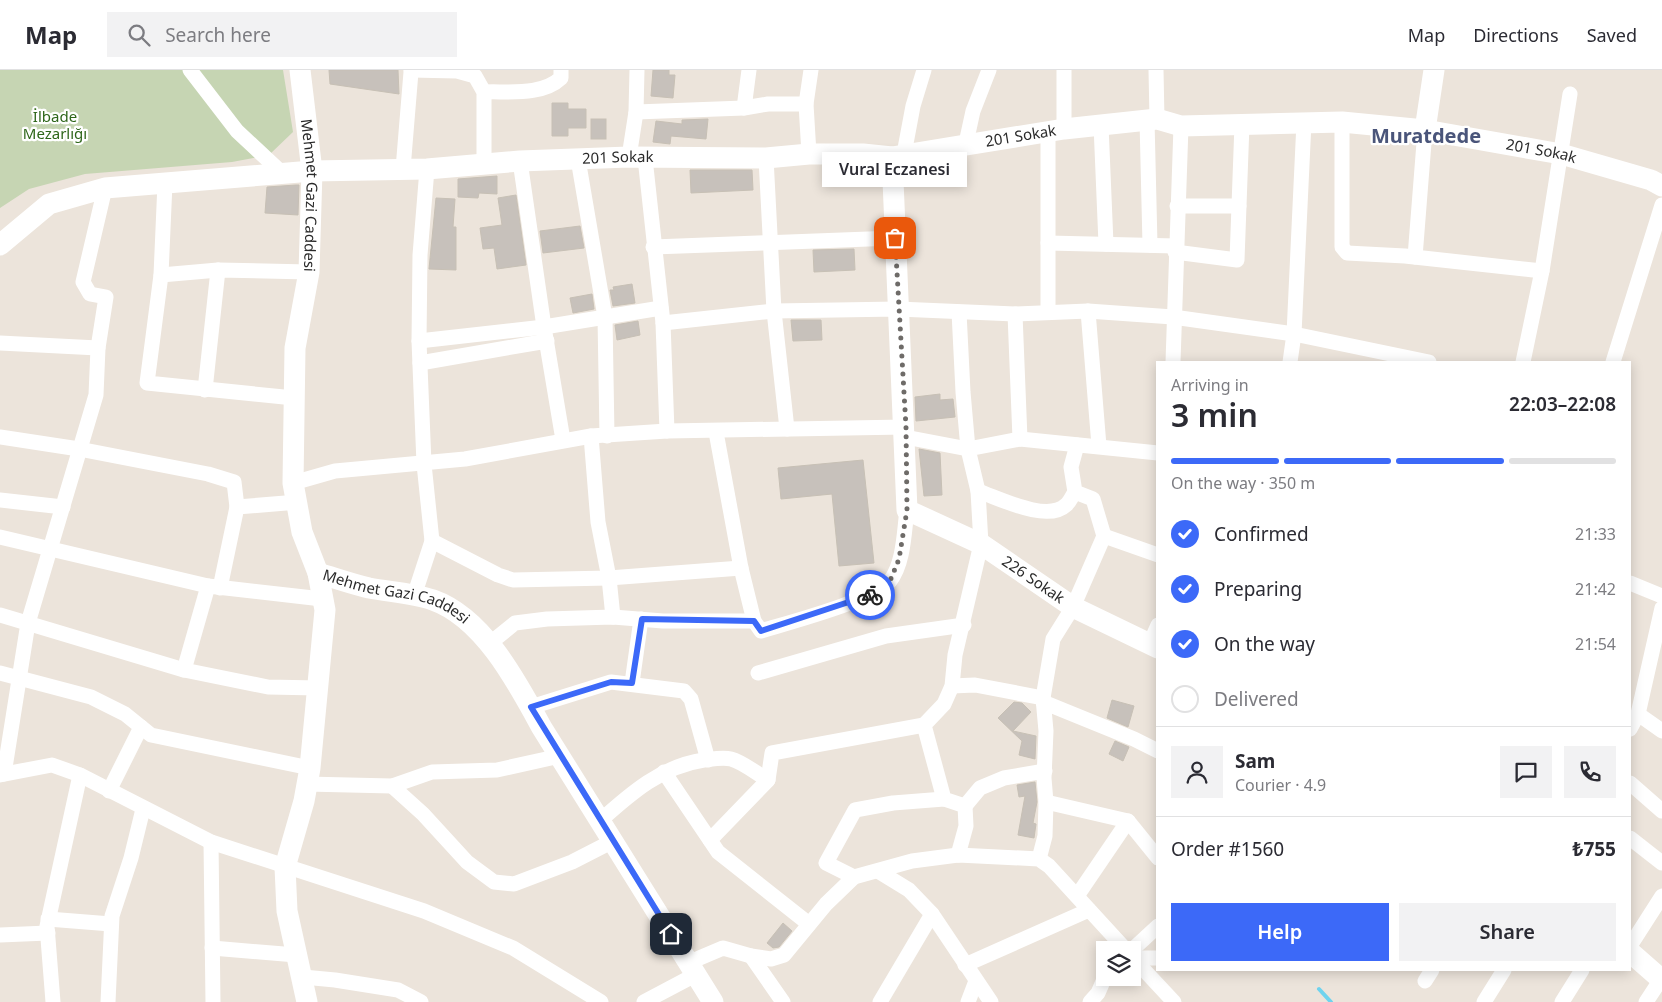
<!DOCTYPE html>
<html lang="en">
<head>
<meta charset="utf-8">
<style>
  :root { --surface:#fff; --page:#f2f2f3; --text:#2b2b33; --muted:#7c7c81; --line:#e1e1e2; --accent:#3c69f8 }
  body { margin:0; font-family:"Noto Sans",sans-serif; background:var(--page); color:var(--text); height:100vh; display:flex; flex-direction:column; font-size:19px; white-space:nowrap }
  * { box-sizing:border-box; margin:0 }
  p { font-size:16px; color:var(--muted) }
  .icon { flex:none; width:28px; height:28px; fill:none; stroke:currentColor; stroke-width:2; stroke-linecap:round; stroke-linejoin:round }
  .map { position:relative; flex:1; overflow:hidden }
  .side { position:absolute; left:1156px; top:291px; width:475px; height:610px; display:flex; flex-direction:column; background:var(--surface); border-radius:0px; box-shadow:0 2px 12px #0003 }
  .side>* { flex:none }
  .tools { position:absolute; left:1096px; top:871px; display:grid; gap:10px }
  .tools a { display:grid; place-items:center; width:45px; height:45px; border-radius:0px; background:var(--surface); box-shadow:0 2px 12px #0003; font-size:25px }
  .pin { position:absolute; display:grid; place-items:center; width:42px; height:42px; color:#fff; margin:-21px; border-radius:10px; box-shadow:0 2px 8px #0006 }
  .courier { position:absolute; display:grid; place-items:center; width:50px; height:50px; margin:-25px; border:4px solid #3c69f8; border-radius:50%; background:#fff; color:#222; box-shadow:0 1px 6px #0007 }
  .bubble { position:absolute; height:35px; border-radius:0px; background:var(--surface); box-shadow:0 2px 12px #0003; font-size:16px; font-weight:600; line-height:35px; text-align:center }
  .overview em { font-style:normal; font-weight:600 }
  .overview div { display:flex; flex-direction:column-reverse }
  .overview { display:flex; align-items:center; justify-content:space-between; height:85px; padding:0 15px }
  h1 { font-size:32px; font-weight:600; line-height:38px }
  .bar { display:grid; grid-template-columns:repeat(4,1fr); gap:8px 5px; align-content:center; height:60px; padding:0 15px }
  .bar i { height:6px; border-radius:4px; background:var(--line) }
  .bar .current { background:var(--accent) }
  .bar p { grid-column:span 4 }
  .line { display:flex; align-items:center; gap:12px; padding:0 15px; border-top:1px solid var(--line) }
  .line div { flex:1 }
  .round { display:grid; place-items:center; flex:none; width:52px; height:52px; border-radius:0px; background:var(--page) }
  ol { padding:0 15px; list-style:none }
  li { display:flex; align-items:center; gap:15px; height:55px }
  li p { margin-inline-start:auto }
  li .icon { padding:5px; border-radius:50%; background:var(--accent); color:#fff; stroke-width:4 }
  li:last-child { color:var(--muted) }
  li i { width:28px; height:28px; border:2px solid var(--line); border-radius:50% }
  .button { display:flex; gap:10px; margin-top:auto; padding:10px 15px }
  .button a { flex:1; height:58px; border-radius:0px; background:var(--accent); color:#fff; font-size:20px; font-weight:600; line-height:58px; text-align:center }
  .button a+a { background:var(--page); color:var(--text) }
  header { display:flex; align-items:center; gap:30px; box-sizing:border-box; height:70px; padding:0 25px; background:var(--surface); border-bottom:1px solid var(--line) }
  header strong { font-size:24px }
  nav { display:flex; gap:28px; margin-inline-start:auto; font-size:18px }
  .search { width:350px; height:45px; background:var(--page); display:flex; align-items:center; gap:12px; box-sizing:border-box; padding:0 18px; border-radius:0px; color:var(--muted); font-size:19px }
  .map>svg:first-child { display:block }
</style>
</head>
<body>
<header>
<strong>Map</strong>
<div class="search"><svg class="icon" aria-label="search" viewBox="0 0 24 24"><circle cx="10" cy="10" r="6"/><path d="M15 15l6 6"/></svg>Search here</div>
<nav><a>Map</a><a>Directions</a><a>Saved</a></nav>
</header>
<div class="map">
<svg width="1662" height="932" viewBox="0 0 1662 932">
  <rect width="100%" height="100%" fill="#ece4db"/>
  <path fill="#c6d5b3" d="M0 0H283L293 62 269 85 232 92 85 104 29 119 0 138Z"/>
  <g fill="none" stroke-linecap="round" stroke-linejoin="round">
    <path stroke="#6fd3ee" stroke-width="4" d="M1319 919 1331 932"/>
  </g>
  <g fill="#c7c1bb" stroke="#c7c0b5">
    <path d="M329 0H398L399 24 330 14Z"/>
    <path d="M653 0H669V5H675L673 28 651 26Z"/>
    <path d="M552 33H568V39H586V58H568V66H552Z"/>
    <rect x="591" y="49" width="15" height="20"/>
    <path d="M708 49 706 69 671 66 670 74 653 72 656 51 682 54V50Z"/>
    <path d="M690 100H752L753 120 691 123Z"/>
    <path d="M497 106V124L479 123 478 128 458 127V109Z"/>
    <path d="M296 115H299L298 145 265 143 267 117Z"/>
    <path d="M516 125 526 195 497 199 494 178 483 179 480 158 502 155 498 128Z"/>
    <path d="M436 128 455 129 453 157H456V200L429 199Z"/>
    <path d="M580 156 584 178 543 183 540 161Z"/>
    <path d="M854 179 855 200 814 202 813 180Z"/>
    <path d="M632 214 635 233 613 236 610 220H614L613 217Z"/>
    <path d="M592 224 594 239 573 243 570 228Z"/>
    <path d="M791 250H821L822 270 793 271Z"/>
    <path d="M638 251 640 265 617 270 615 255Z"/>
    <path d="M940 324V330L953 329 955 347 916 351 915 327Z"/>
    <path d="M919 379 940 383 942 425 924 426Z"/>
    <path d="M863 390 874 493 839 496 832 424 781 429 778 398Z"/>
    <path d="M1112 630 1134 636 1128 657 1107 648Z"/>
    <path d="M1014 632 1022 633 1031 642 1013 661 1036 666 1035 689 1019 685 1022 671 998 648Z"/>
    <path d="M1115 671 1129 677 1123 691 1109 684Z"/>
    <path d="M1035 712 1037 732 1033 753 1036 754 1034 768 1018 765 1025 726 1019 727 1017 715Z"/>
    <path d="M783 853 792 861 779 877 773 878 767 873Z"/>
  </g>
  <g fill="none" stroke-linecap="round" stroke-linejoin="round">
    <g stroke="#fff" stroke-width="15">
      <path d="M190 0 237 61 282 103"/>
      <path d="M411 0 457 1 475 6 484 22V94"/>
      <path d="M749 0 744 38 768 34H806"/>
      <path d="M1156 0 1157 49"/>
      <path d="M484 22C508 21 542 26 561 8V0"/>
      <path d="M636 42 744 38"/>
      <path d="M1147 50 1150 175"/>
      <path d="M1342 52V177L1347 183 1405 186 1542 201"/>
      <path d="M1101 55 1106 174"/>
      <path d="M1064 59V0"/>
      <path d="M966 73 973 41 989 0"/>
      <path d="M809 84 806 34 811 0"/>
      <path d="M904 84 913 36 924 0"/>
      <path d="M629 87 636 42 637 0"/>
      <path d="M645 88 663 253 667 361"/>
      <path d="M766 88 774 241 787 359"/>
      <path d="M578 89 605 247 607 366"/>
      <path d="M520 91 544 257 563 370"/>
      <path d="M403 99 411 2"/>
      <path d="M165 113 161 205 147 313 294 328"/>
      <path d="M1177 136H1239"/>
      <path d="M1048 173 1176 176"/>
      <path d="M653 177 895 168"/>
      <path d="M1175 182 1237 190 1242 54"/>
      <path d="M1415 187 1425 60"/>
      <path d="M161 205 218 200 309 202"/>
      <path d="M1088 241 1099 376"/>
      <path d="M1048 242V63"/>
      <path d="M1015 244 1020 369"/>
      <path d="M663 253 774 241 898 239 1015 244 1088 241 1173 247 1294 264 1429 292"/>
      <path d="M419 271 544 257 661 238"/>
      <path d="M0 273 98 278"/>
      <path d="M1173 292 1181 56"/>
      <path d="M1290 292 1294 264 1304 52"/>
      <path d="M1523 292 1542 201 1570 24"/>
      <path d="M1613 292 1662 135"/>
      <path d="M420 293 547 271"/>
      <path d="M205 320 218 200"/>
      <path d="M716 362 741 498 754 551 761 561C787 553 875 530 890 511 904 493 904 462 907 440"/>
      <path d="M591 366 598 452 609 508 613 547"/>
      <path d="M0 367 79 379 208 404 234 412 237 437 298 432"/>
      <path d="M905 367 968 379 1020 369 1158 383"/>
      <path d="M293 413 335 401 465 389 591 366 667 361 905 357"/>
      <path d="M978 421C999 428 1047 453 1066 435 1070 432 1072 426 1075 422"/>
      <path d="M0 430 63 437"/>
      <path d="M1104 466 1158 485"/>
      <path d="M0 467 208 516 322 529"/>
      <path d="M432 471 498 505 513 510 609 508 741 498"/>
      <path d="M1630 513 1662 526"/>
      <path d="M220 518 237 437"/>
      <path d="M414 526 432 471 424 394 419 271 420 185 427 99"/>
      <path d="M0 545 184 600 268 617 318 618"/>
      <path d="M1150 573 1158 555"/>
      <path d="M489 574 515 553 547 549 613 547 663 551H754"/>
      <path d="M184 600 208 516"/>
      <path d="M0 603 91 627 125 644 151 665 310 698"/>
      <path d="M758 603 886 566 964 555"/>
      <path d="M632 613 641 549"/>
      <path d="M952 616 975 615 1043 628"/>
      <path d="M1043 632 1134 669 1158 681"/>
      <path d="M531 637 611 612 684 621 691 629 708 690"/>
      <path d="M1638 644 1662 661"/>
      <path d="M1630 659 1638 644 1662 538"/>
      <path d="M664 702 718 782 809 854"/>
      <path d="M4 704 28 553 96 325 98 278 106 227 90 224 83 212 105 118"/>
      <path d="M0 705 52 695 80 705 211 772 424 841 513 878 601 932"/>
      <path d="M1630 713 1662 741"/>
      <path d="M306 714 392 716 432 702 497 700 560 686"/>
      <path d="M392 716 423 744 467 792 494 812 514 814 572 792 613 771"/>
      <path d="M109 721 141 657"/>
      <path d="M1046 732 1128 751 1158 788"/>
      <path d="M965 736 980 718 1004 708 1045 701"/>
      <path d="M600 751C631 723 662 696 704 690 713 689 723 687 731 689 743 692 757 704 768 710"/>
      <path d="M1630 768 1662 793"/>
      <path d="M710 770 768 710 772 683 924 655"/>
      <path d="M211 772 213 932"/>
      <path d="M958 785 966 756 965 736 944 729 924 655 944 634 952 616 955 585 981 474 978 421 968 379 963 322 959 242"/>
      <path d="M1039 789 1045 766 1046 732 1044 708 1046 661 1043 628 1053 569 1073 537 1104 466 1093 429 1075 422 1071 397 1077 375"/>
      <path d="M878 801 909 820 932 844 991 932"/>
      <path d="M854 807 826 793 855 740 893 733 944 729"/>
      <path d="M1077 826 1128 751"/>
      <path d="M48 849 111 854"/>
      <path d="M0 865 48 863"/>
      <path d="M1630 876 1662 826"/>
      <path d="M212 878 296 885"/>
      <path d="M1132 880 1158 856"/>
      <path d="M751 886 783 932"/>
      <path d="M1132 887 1174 932"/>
      <path d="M1134 888H1158"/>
      <path d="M690 892 723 878 751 886 771 889 784 885 826 834 854 807 912 791 958 785 1039 789 1049 796 1126 880"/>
      <path d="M965 895 1089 840"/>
      <path d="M303 907 335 910 398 920 421 932"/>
      <path d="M1425 911 1432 900"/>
      <path d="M53 932 47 856 80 705"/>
      <path d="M108 932 112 846 131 788 143 739"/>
      <path d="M644 932 695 905"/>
      <path d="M880 932 932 844"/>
      <path d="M968 932 976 911"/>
      <path d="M1090 932 1098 923 1105 907"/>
      <path d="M1484 932 1504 900"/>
      <path d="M1562 932 1582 900"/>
      <path d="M1646 932 1661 909"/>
    </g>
    <g stroke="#fff" stroke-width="21">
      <path id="s1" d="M300 0 312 101 309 202 295 278 293 413 302 462 318 503 325 540 310 698 304 731 285 797 287 841 307 932"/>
      <path d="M1425 60 1434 0"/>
      <path id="s2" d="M892 87C896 205 903 322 907 440L981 474 1073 537 1158 578"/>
      <path id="s3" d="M0 175 49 134 105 118 312 101 427 99 520 91 629 87 766 88 809 84H863L892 87 1064 59 1157 49 1181 56 1342 52 1425 60 1561 84 1651 110 1662 116"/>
      <path id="s4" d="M318 503C335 508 352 514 369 518 390 522 413 523 433 530 484 548 518 614 542 658L713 932"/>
      <path d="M1630 882 1662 910"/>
    </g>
  </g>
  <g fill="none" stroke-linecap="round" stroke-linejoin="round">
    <path stroke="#6e6b68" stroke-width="5" stroke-dasharray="0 9" d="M870 525 890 511 899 489 907 440 906 357 895 168"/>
    <path stroke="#3c69f8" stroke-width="6" d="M671 864 531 637 611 612 632 613 642 549 754 551 761 561 870 525"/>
  </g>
  <g text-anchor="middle" stroke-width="4.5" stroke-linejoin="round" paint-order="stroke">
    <g font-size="15" fill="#2e661a" stroke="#fff">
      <text x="55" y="52">İlbade<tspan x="55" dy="17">Mezarlığı</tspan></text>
    </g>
    <g font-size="15" fill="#2a2a2a" stroke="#fff">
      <text dy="5" stroke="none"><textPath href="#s3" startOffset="1041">201 Sokak</textPath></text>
      <text dy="5" stroke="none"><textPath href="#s3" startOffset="1566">201 Sokak</textPath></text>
      <text dy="5" stroke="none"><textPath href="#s3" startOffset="636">201 Sokak</textPath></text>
      <text dy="5" stroke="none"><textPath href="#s1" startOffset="126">Mehmet Gazi Caddesi</textPath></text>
      <text dy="5" stroke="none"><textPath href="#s2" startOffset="498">226 Sokak</textPath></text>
      <text dy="5" stroke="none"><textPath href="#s4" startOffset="82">Mehmet Gazi Caddesi</textPath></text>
    </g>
    <g font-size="20" font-weight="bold" fill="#4a557a" stroke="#fff">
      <text x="1426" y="73">Muratdede</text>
    </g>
  </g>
</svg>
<div class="tools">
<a><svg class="icon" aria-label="layers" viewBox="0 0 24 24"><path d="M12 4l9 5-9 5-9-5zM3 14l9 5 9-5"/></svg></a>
</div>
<div class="pin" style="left:895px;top:168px;background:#ea580c"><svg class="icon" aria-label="bag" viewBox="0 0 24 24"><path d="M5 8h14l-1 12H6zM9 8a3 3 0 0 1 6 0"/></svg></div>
<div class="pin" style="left:671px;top:864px;background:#1f2937"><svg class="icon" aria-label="home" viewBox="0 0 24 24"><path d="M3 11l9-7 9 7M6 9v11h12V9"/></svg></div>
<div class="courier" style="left:870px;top:525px"><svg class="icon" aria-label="bike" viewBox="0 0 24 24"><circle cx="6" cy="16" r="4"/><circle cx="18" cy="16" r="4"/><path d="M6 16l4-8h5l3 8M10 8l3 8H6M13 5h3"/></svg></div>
<div class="bubble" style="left:822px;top:82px;width:145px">Vural Eczanesi</div>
<section class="side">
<div class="overview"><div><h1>3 min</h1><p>Arriving in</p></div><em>22:03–22:08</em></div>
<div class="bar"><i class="current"></i><i class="current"></i><i class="current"></i><i></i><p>On the way · 350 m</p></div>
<ol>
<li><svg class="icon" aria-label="check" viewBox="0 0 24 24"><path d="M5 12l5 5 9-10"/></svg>Confirmed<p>21:33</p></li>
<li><svg class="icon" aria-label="check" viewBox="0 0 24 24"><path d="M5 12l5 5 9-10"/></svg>Preparing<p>21:42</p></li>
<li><svg class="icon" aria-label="check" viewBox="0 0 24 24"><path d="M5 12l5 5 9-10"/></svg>On the way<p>21:54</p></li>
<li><i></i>Delivered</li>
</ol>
<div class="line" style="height:90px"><a class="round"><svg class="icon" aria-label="person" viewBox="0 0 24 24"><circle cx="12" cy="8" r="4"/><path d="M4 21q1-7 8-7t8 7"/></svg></a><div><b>Sam</b><p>Courier · 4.9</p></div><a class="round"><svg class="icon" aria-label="chat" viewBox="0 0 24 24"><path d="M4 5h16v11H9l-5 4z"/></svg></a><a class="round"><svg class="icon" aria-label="phone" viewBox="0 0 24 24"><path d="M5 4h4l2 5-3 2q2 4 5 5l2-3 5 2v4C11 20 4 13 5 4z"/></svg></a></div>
<div class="line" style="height:65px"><div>Order #1560</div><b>₺755</b></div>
<div class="button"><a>Help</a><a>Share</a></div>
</section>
</div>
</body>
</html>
